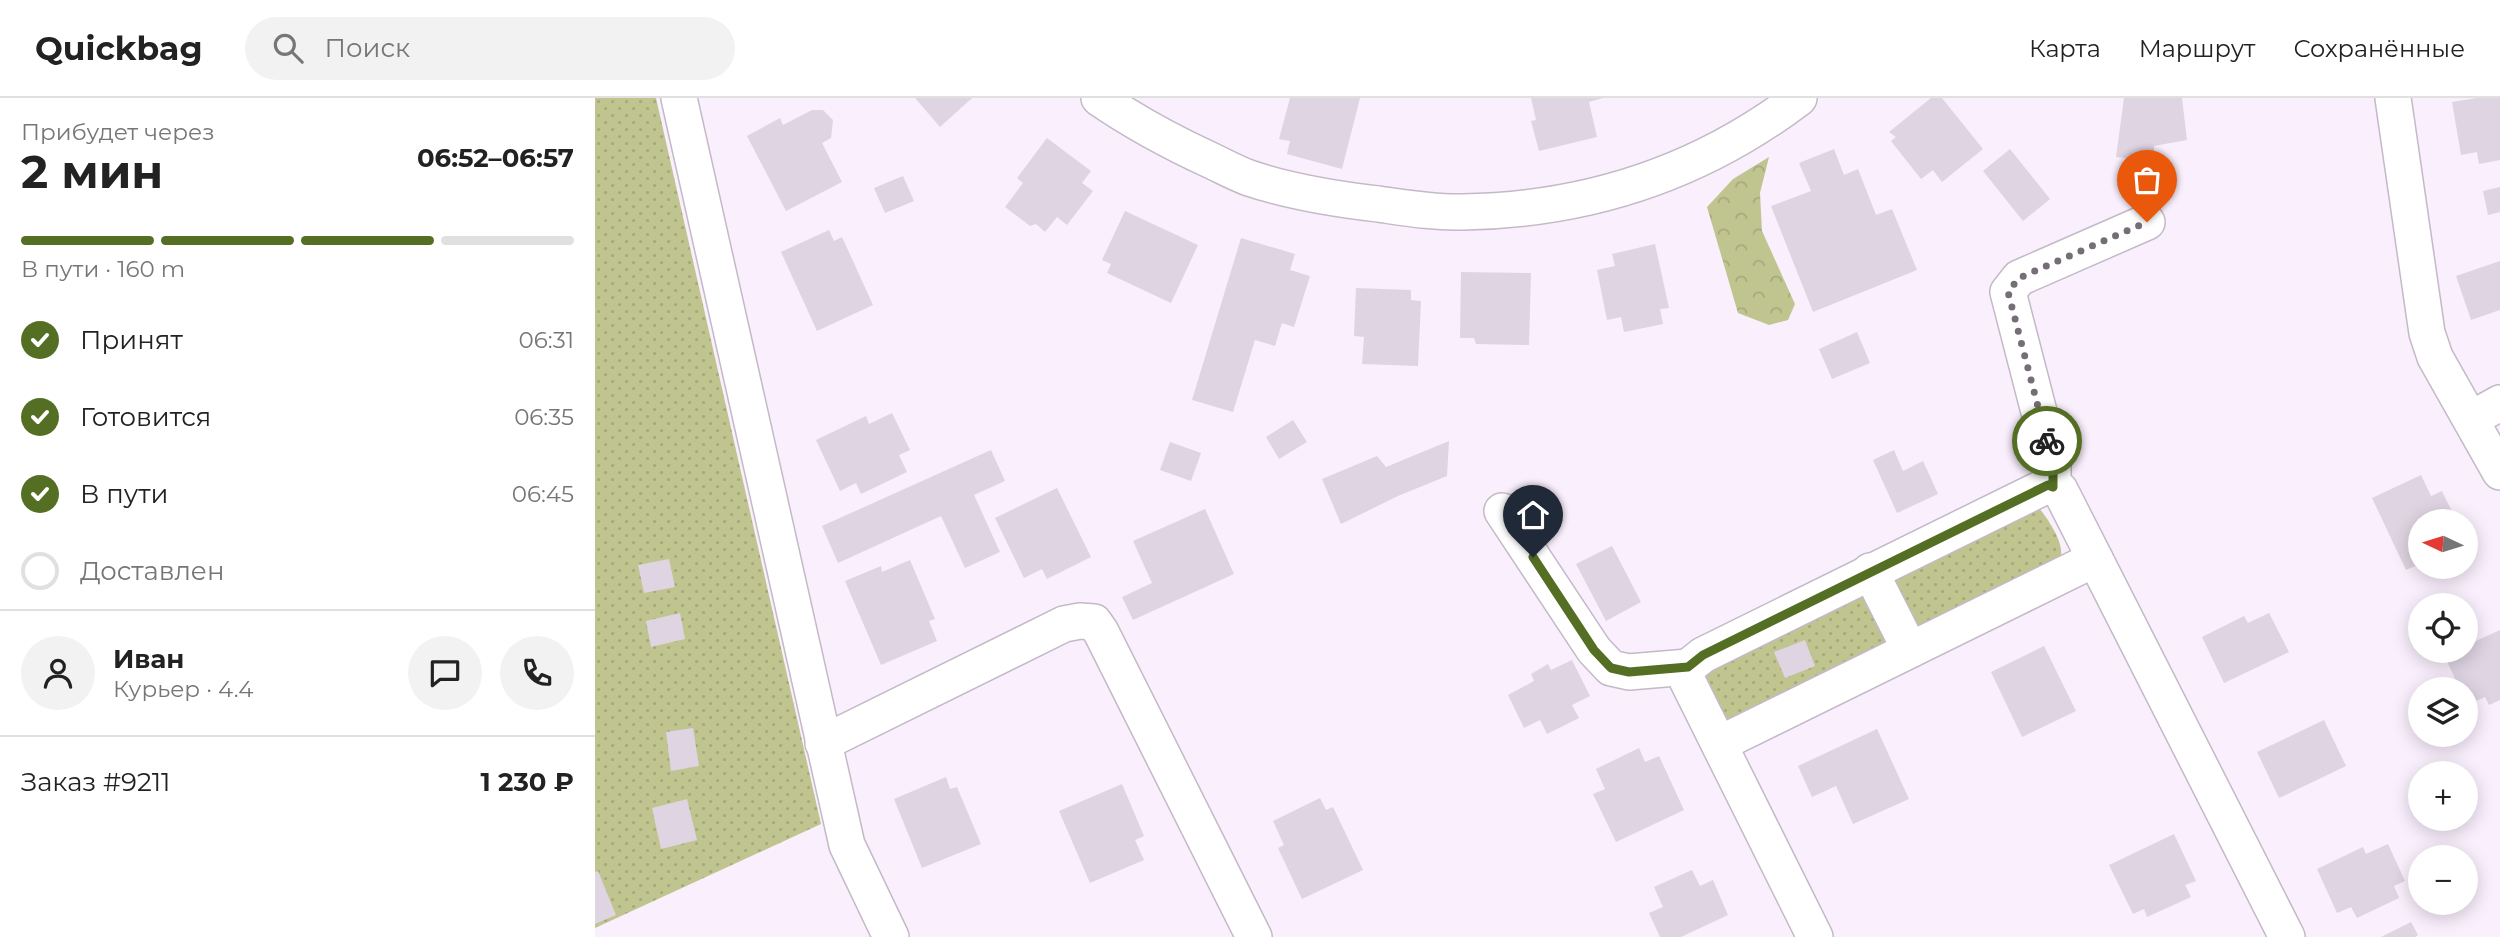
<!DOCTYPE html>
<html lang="ru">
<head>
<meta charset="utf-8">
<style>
  :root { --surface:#fff; --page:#f2f2f2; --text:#222; --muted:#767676; --line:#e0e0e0; --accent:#546f23 }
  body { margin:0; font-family:Montserrat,sans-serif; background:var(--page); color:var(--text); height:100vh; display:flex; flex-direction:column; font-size:26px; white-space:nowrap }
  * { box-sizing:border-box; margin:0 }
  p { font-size:23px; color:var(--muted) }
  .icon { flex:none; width:38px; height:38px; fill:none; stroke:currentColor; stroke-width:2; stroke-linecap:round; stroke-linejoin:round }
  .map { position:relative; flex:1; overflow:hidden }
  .panel { display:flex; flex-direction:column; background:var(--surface); width:595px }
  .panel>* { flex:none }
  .needle { width:46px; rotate:274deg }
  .buttons { position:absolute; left:1813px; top:411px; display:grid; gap:14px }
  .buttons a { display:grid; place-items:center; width:70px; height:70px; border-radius:50%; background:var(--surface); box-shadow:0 4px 18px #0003; font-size:35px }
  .pin { position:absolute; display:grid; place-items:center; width:60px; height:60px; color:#fff; margin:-72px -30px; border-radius:50% 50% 50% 0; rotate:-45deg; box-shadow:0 0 7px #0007 }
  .pin .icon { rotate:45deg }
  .courier { position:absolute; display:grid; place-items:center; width:70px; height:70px; margin:-35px; border:5px solid #546f23; border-radius:50%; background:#fff; color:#222; box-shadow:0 2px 9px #0007 }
  .overview em { font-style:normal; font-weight:700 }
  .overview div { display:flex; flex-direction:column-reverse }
  .overview { display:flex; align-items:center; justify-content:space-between; height:119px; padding:0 21px }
  h1 { font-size:46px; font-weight:700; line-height:52px }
  .bar { display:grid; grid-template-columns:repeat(4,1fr); gap:10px 7px; align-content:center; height:84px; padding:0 21px }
  .bar i { height:9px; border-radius:5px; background:var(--line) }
  .bar .active { background:var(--accent) }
  .bar p { grid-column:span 4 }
  .line { display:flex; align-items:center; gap:18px; padding:0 21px; border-top:2px solid var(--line) }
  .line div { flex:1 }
  .round { display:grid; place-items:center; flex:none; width:74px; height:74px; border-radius:37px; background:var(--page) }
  ol { padding:0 21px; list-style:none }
  li { display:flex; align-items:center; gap:21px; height:77px }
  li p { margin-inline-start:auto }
  li .icon { padding:7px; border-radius:50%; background:var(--accent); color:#fff; stroke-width:4 }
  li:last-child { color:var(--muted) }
  li i { width:38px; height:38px; border:4px solid var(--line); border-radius:50% }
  header { display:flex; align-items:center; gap:42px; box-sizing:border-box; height:98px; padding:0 35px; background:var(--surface); border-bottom:2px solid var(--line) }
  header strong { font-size:33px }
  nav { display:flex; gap:38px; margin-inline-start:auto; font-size:24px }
  .search { width:490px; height:63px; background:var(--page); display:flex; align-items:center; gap:18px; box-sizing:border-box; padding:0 24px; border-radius:38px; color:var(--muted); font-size:26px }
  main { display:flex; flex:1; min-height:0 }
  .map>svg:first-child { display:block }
</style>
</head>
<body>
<header>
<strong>Quickbag</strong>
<div class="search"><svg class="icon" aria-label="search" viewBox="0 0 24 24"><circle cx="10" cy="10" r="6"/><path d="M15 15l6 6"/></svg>Поиск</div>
<nav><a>Карта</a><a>Маршрут</a><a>Сохранённые</a></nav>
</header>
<main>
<section class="panel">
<div class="overview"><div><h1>2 мин</h1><p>Прибудет через</p></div><em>06:52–06:57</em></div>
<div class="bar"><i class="active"></i><i class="active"></i><i class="active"></i><i></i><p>В пути · 160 m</p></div>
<ol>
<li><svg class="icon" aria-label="check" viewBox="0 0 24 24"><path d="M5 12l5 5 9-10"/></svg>Принят<p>06:31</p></li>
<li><svg class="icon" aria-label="check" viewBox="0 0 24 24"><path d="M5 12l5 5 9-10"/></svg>Готовится<p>06:35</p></li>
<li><svg class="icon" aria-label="check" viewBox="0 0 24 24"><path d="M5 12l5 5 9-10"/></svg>В пути<p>06:45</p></li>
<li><i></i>Доставлен</li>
</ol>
<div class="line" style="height:126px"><a class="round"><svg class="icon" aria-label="person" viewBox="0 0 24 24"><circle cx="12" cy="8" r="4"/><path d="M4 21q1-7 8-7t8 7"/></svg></a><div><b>Иван</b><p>Курьер · 4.4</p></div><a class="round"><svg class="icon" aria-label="chat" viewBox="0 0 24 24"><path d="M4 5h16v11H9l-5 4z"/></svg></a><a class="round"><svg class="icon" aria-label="phone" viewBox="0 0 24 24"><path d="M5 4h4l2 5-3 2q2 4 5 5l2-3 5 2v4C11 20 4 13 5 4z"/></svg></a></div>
<div class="line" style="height:91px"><div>Заказ #9211</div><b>1 230 ₽</b></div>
</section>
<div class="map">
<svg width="1905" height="839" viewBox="0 0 1905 839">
  <defs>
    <pattern id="green-dots" width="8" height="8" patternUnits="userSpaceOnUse" patternTransform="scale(1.75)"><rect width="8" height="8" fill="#c0c590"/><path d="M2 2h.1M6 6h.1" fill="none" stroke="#a5a97c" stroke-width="1.8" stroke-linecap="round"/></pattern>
    <pattern id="forest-crowns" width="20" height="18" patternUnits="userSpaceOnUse" patternTransform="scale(1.75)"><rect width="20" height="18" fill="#c0c590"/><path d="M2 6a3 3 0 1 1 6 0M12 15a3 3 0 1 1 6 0" fill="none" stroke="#a5a97c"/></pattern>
  </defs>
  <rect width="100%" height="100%" fill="#faeffd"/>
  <g fill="url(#green-dots)">
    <path d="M0 0H61L226 726 0 830Z"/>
    <path d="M1444 410C1453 421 1471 447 1465 461L1314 538 1286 483Z"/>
    <path d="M1277 488 1304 541 1131 625 1103 574Z"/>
  </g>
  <path fill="url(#forest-crowns)" d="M1174 59 1165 95 1167 133 1200 206 1193 222 1174 227 1143 215 1112 109 1138 81Z"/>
  <g fill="#dfd4e2">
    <path d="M320 0H377L345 29Z"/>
    <path d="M695 0H765L747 71 692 56 695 43 684 41Z"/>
    <path d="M936 0H1008L994 4 1002 39 944 53 936 23 941 22Z"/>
    <path d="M1336 0H1347L1388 51 1347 84 1338 72 1326 81 1296 43 1301 39 1294 34Z"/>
    <path d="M1529 0H1587L1592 42 1559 48V63L1521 59Z"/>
    <path d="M1882 0H1905V62L1884 66 1882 54 1866 57 1857 4Z"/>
    <path d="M217 12H228L238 22 236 40 227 45 247 84 191 113 152 38 185 20 188 27Z"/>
    <path d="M452 40 496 73 487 85 498 93 472 127 462 119 450 134 441 126 435 128 410 109 428 85 422 80Z"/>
    <path d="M1239 51 1249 77 1263 71 1281 117 1297 111 1322 172 1218 214 1176 108 1216 93 1204 65Z"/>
    <path d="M1415 51 1455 101 1428 123 1388 73Z"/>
    <path d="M308 78 319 103 290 115 279 90Z"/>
    <path d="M1905 89V114L1893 117 1888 93Z"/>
    <path d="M530 113 603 147 576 205 512 175 516 166 507 162Z"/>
    <path d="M234 132 239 143 247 139 278 207 222 233 186 154Z"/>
    <path d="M646 140 700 156 695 172 715 178 699 229 687 225 680 248 660 242 638 314 597 302Z"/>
    <path d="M1060 146 1074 210 1065 211 1068 226 1029 234 1026 219 1012 222 1002 172 1020 168 1017 156Z"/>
    <path d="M1905 163V212L1876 222 1861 178Z"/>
    <path d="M866 174 936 175 934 247 881 246 879 240H865Z"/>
    <path d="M761 190 816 192V202L826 203 823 268 767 266 769 239 759 238Z"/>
    <path d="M1262 234 1275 265 1237 281 1224 251Z"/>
    <path d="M297 315 315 352 304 357 312 374 266 396 261 385 245 393 221 342 271 318 274 326Z"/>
    <path d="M698 322 712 344 684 361 671 339Z"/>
    <path d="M854 343 852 378 803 398 746 426 727 381 782 358 791 369Z"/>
    <path d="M575 344 606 355 596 383 565 372Z"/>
    <path d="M396 352 410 383 379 397 405 454 370 470 346 418 243 465 227 428Z"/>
    <path d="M1299 352 1308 373 1328 363 1343 396 1302 415 1278 362Z"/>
    <path d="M1826 377 1836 398 1847 393 1862 424H1825V466L1811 472 1777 400Z"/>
    <path d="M462 390 496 459 452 481 447 471 429 480 400 420Z"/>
    <path d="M610 411 639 476 538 522 527 499 557 485 538 443Z"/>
    <path d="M1017 448 1046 504 1011 523 981 466Z"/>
    <path d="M74 461 80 489 49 495 43 467Z"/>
    <path d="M315 462 340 521 334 523 342 543 286 567 250 483 286 468 287 474Z"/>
    <path d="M85 515 90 541 56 549 51 523Z"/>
    <path d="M1674 515 1694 554 1629 585 1607 539 1649 518 1653 525Z"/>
    <path d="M1905 532V602L1894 607 1890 599 1872 607 1871 592H1865L1852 563 1875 553 1872 547Z"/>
    <path d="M1210 542 1220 568 1190 580 1179 554Z"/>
    <path d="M1449 548 1481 613 1427 639 1396 574Z"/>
    <path d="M977 562 995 598 977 607 984 620 952 636 945 622 929 630 913 597 939 583 936 576 953 566 956 572Z"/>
    <path d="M1729 622 1751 668 1684 700 1662 654Z"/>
    <path d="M98 630 104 668 76 673 71 634Z"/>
    <path d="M1282 631 1314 701 1258 726 1241 688 1217 699 1203 668Z"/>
    <path d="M1044 650 1050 664 1064 658 1089 712 1021 744 998 696 1010 691 1001 671Z"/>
    <path d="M351 679 355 691 362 689 386 746 327 770 299 701Z"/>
    <path d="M527 686 549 738 540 742 549 762 495 785 464 713Z"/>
    <path d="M725 700 731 712 738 709 768 772 707 801 683 750 689 747 678 723Z"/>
    <path d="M92 701 102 742 66 751 57 710Z"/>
    <path d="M1579 736 1601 783 1590 787 1596 799 1552 819 1549 811 1538 816 1514 767Z"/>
    <path d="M1793 746 1810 783 1799 788 1804 800 1762 820 1756 809 1742 815 1722 771 1768 749 1771 756Z"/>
    <path d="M1097 772 1105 788 1118 782 1133 817 1086 839H1065L1054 815 1068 809 1059 789Z"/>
    <path d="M3 773 21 817 0 826V774Z"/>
    <path d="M1816 824 1823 837 1820 839H1786Z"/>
  </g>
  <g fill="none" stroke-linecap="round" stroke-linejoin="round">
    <defs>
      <g id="minor">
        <path d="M84 0 252 747 296 839"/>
        <path d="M504 0C539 24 576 44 615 62 628 68 640 75 654 80 696 94 740 101 783 106 811 110 840 115 868 114 993 112 1104 76 1204 0"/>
        <path d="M1798 0 1832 235 1840 259 1905 374"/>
        <path d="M1876 321 1905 305"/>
        <path d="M1458 389V368L1413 194 1424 180 1552 124"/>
        <path d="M907 413 999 552 1016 570 1034 574 1093 569"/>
        <path d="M1275 473 1315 552"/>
        <path d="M228 645 469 526 485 523 499 524 506 534 659 839"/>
        <path d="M1124 646 1500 461"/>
        <path d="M1220 839 1092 582 1093 569 1108 557 1453 387 1465 392 1692 839"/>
      </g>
    </defs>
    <use href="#minor" stroke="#c4b9c7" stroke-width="38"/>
    <use href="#minor" stroke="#fff" stroke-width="35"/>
  </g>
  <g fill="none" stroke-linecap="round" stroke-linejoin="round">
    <path stroke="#756e76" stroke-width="7" stroke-dasharray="0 12.6" d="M1452 343 1413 194 1424 180 1552 124"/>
    <path stroke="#546f23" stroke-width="9" d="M938 459 999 552 1016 570 1034 574 1093 569 1108 557 1453 387 1458 389V368L1452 343"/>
  </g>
</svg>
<div class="buttons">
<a><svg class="needle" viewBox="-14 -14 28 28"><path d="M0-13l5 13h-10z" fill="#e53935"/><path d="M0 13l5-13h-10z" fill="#767676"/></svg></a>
<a><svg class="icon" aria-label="locate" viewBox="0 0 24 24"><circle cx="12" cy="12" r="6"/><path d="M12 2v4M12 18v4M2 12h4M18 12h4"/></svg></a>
<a><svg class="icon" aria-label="layers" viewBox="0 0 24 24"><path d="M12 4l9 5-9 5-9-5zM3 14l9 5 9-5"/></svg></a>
<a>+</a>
<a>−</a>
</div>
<div class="pin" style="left:1552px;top:124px;background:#ea580c"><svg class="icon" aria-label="bag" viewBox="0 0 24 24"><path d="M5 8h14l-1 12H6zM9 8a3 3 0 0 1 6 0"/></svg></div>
<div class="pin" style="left:938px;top:459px;background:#1f2937"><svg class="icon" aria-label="home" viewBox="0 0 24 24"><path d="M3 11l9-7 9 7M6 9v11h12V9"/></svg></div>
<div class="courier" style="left:1452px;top:343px"><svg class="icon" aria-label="bike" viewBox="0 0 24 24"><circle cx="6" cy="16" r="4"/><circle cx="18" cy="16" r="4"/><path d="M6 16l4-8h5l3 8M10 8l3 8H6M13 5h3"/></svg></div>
</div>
</main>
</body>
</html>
